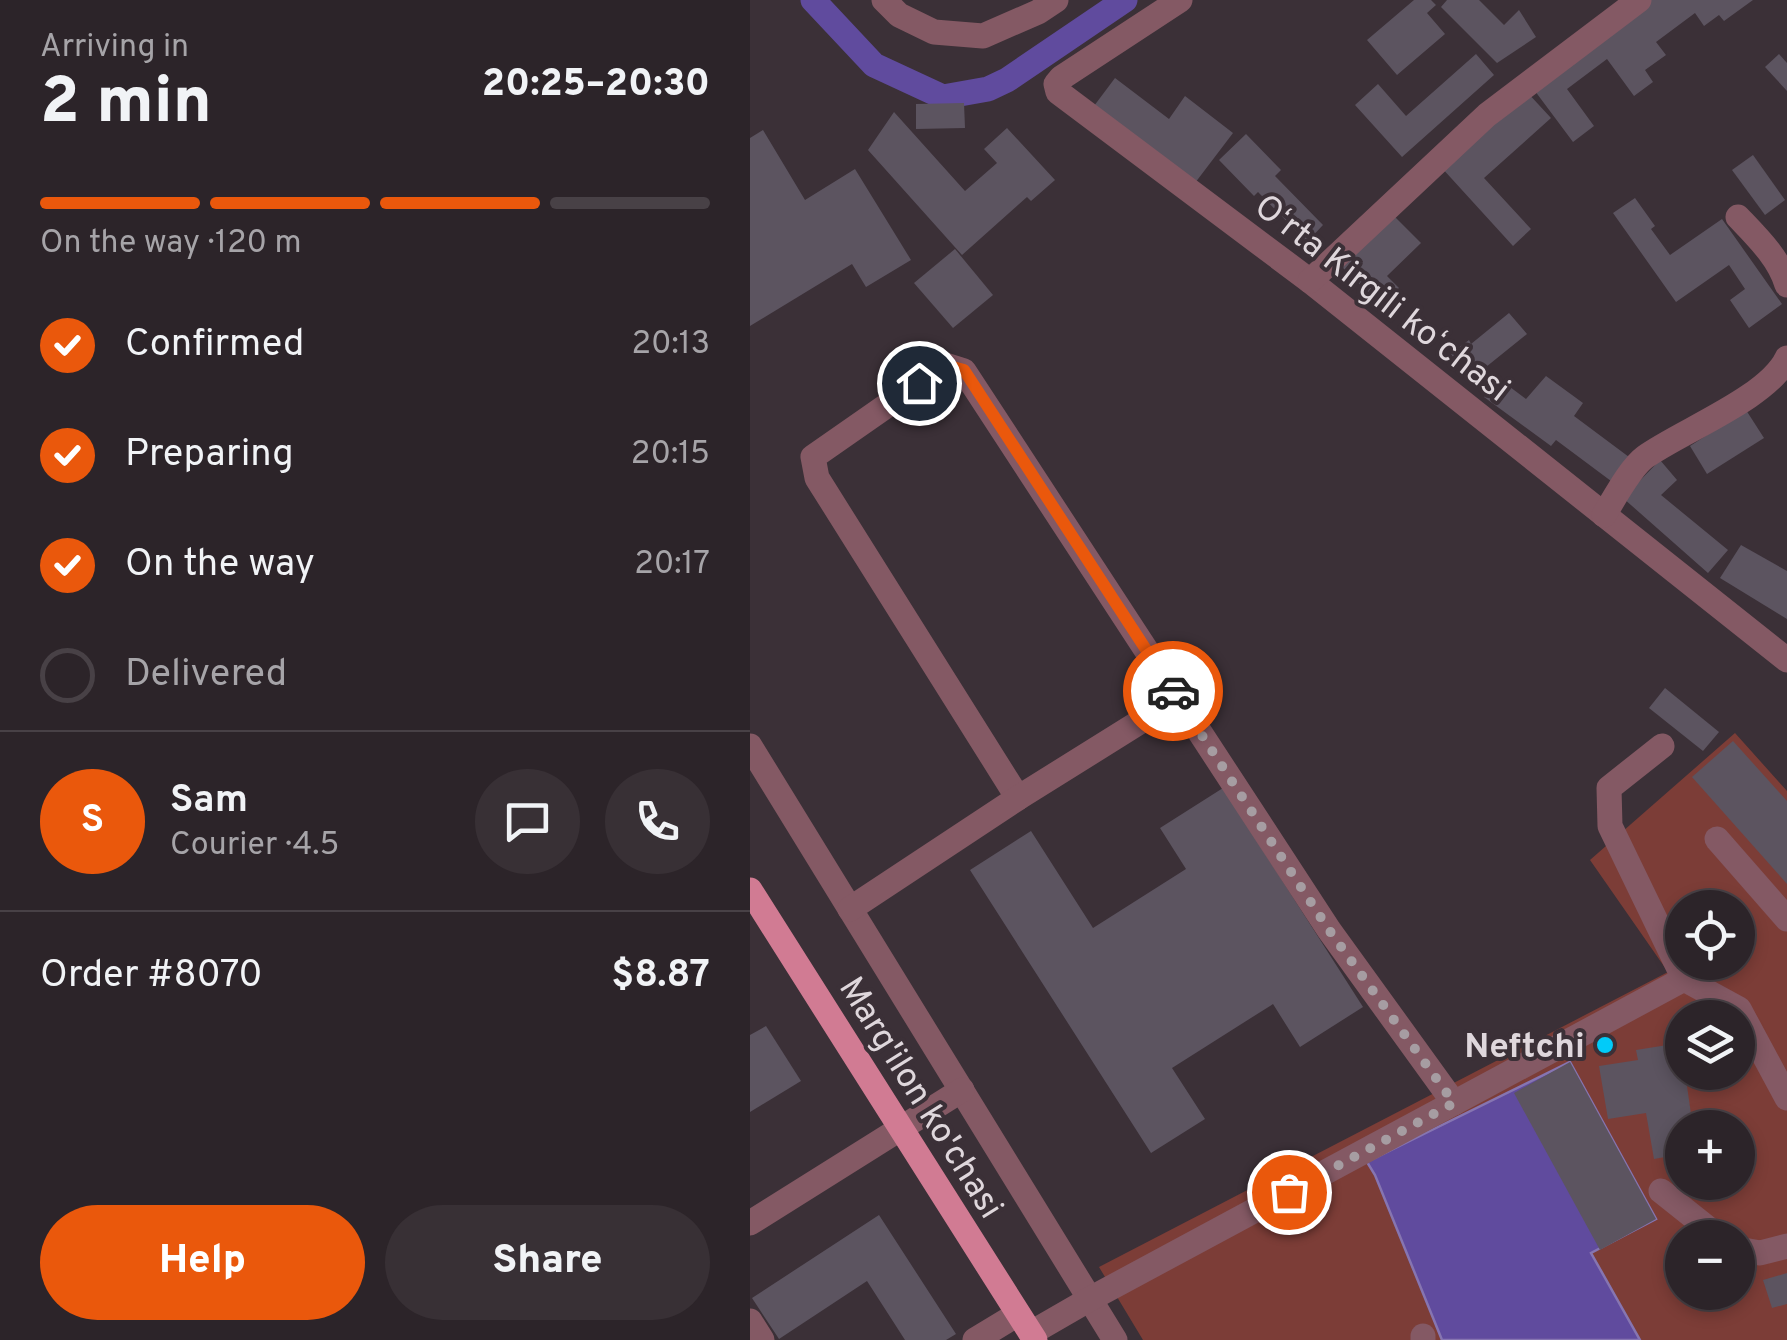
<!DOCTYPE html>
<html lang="en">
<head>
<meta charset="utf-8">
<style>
  :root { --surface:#2c2429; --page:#383035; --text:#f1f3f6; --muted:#a6a4a8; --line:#484146; --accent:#ea580c }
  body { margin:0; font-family:Overpass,sans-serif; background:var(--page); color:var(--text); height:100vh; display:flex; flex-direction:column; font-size:38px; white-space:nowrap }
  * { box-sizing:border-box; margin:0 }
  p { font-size:32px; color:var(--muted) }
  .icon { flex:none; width:55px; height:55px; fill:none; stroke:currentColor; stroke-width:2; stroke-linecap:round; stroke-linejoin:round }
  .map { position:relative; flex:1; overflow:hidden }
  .panel { display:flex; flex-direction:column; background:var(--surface); width:750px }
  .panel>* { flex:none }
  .tools { position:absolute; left:915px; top:890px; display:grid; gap:20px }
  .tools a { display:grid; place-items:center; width:90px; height:90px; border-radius:50%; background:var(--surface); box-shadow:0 5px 15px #0003,0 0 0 2px var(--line); font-size:50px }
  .pin { position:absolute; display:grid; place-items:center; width:85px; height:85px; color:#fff; margin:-42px; border:5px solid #fff; border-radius:50%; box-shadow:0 2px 10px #0007 }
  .courier { position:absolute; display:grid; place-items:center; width:100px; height:100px; margin:-50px; border:8px solid #ea580c; border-radius:50%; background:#fff; color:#222; box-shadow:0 2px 12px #0007 }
  .summary em { font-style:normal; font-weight:800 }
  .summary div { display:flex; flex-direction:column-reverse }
  .summary { display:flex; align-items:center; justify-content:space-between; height:170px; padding:0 40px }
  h1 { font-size:65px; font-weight:800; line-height:75px }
  .bar { display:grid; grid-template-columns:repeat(4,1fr); gap:15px 10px; align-content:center; height:120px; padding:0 40px }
  .bar i { height:12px; border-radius:8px; background:var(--line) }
  .bar .on { background:var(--accent) }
  .bar p { grid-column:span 4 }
  .line { display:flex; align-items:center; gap:25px; padding:0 40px; border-top:2px solid var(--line) }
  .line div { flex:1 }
  .round { display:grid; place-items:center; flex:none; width:105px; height:105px; border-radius:52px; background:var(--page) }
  ol { padding:0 40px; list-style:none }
  li { display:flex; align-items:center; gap:30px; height:110px }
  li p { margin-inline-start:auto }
  li .icon { padding:10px; border-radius:50%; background:var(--accent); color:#fff; stroke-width:4 }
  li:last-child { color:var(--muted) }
  li i { width:55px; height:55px; border:5px solid var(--line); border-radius:50% }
  .primary-button { display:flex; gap:20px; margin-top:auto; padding:20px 40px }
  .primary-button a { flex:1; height:115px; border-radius:60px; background:var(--accent); color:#fff; font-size:40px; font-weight:800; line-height:115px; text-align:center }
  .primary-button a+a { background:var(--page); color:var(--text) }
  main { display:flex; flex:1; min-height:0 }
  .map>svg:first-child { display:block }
</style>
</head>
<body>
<main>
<section class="panel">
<div class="summary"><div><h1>2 min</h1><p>Arriving in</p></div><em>20:25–20:30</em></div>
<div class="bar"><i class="on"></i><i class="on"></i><i class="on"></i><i></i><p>On the way · 120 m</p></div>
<ol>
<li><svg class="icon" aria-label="check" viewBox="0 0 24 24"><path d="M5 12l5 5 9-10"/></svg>Confirmed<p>20:13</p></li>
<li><svg class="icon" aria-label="check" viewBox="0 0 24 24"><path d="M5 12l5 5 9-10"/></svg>Preparing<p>20:15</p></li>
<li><svg class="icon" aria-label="check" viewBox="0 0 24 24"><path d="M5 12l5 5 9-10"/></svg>On the way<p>20:17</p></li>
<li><i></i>Delivered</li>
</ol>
<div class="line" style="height:180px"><b class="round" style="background:var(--accent);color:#fff">S</b><div><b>Sam</b><p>Courier · 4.5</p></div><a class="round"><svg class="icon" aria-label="chat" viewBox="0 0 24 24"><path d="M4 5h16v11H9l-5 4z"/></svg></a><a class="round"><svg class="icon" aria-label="phone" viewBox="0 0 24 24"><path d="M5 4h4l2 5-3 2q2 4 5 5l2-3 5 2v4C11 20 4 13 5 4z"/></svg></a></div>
<div class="line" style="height:130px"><div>Order #8070</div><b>$8.87</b></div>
<div class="primary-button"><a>Help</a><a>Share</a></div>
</section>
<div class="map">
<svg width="1037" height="1340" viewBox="0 0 1037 1340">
  <rect width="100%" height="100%" fill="#3b3037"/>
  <path fill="#7c3d37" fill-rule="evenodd" d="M985 733 1037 791V1340H393L349 1267 918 972 840 860ZM932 908H988V962H932ZM932 1018H988V1072H932ZM932 1128H988V1182H932ZM932 1238H988V1292H932Z"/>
  <path fill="#604b9e" stroke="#8675b1" stroke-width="2.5" d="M820 1062 906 1219 841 1253 890 1340H692L625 1175 617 1162Z"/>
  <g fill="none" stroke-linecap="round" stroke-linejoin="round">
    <path stroke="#604b9e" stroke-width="25" d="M63 0 124 65 193 97 238 89 257 80 375 0"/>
  </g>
  <g fill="#5c5460">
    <path d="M664 0H681L686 5 677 13 695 34 647 75 617 40Z"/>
    <path d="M697 0H729L754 25 769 10 786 37 747 63 691 7Z"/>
    <path d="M897 0H1003L974 21 969 15 954 26 945 13 906 42 916 55 895 70 903 82 884 96 857 59 817 89 844 126 823 142 782 87Z"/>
    <path d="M726 54 744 75 652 157 605 105 628 84 656 116Z"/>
    <path d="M1029 54 1037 63V91L1015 67Z"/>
    <path d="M365 78 419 119 435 96 483 133 445 183 344 106Z"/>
    <path d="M776 91 801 118 734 178 781 229 763 246 691 167Z"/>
    <path d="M214 103 215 128 166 129V104Z"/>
    <path d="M144 112 215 191 247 163 234 149 257 128 305 180 281 201 277 197 212 255 118 150Z"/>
    <path d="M13 130 55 200 105 169 161 260 116 287 102 264 0 326V138Z"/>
    <path d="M496 134 531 170 525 176 573 225 557 242 508 192 504 196 469 160Z"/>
    <path d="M1003 155 1035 200 1015 215 982 170Z"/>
    <path d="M885 198 905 226 901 229 920 255 972 219 1032 304 999 328 980 300 995 289 979 265 926 302 863 213Z"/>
    <path d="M641 213 671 243 637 276 649 288 631 306 589 264Z"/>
    <path d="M205 249 243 295 203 328 164 283Z"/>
    <path d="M759 313 777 334 736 367 735 366 717 379 699 355 719 340 721 344Z"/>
    <path d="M796 376 833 403 824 416 879 457 861 481 806 440 801 446 734 397 748 378 776 399Z"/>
    <path d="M996 410 1014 438 957 474 940 446Z"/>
    <path d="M910 460 927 480 911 495 978 550 958 573 873 498Z"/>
    <path d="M991 545 1037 571V619L970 578Z"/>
    <path d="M915 688 969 732 953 751 899 708Z"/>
    <path d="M983 741 1037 801V884L942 777Z"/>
    <path d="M473 788 613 1007 550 1047 523 1004 422 1068 455 1119 401 1153 220 870 281 831 343 928 436 869 410 828Z"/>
    <path d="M16 1026 51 1081 0 1112V1035Z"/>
    <path d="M930 1043 932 1072H935L943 1128H932V1154L904 1159 896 1113 858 1119 849 1066 888 1060 886 1050Z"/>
    <path d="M820 1062 906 1219 850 1250 764 1093Z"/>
    <path d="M129 1215 206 1334 196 1340H155L117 1281 29 1339 2 1298Z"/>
    <path d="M1037 1273V1304L1022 1308 1013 1280Z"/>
  </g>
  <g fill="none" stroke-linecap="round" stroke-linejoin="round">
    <g stroke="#845964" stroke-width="25">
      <path d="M134 0 149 15 184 32 233 36 288 12 306 0"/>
      <path d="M430 0 311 78 306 84 308 92 560 281 1037 660"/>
      <path d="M988 217C1007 237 1029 258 1037 285"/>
      <path d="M560 281 737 115 889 0"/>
      <path d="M854 515C864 499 880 468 895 457 931 431 1018 398 1037 358"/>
      <path d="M0 746 365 1340"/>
      <path d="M912 746 859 788 860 826 934 979 989 1009 1037 1098"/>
      <path d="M268 798 67 478 63 457 195 365 214 371 579 930 704 1103"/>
      <path d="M967 839 1037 919"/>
      <path d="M100 909 268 798 428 698"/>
      <path d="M911 1191 970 1238"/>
      <path d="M0 1223 212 1090"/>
      <path d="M988 1249 1010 1253 1037 1246"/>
      <path d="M0 1321 12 1340"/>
      <path d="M281 1333 340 1299 934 979"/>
      <path d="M225 1340 268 1314"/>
      <path d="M673 1340V1336"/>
    </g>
    <path stroke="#d17b93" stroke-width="25" d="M0 890 285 1340"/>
  </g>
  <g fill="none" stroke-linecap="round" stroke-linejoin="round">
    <path stroke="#a69da2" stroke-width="10" stroke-dasharray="0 18" d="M423 691 579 930 704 1103 539 1192"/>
    <path stroke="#ea580c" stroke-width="12" d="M169 383 195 365 214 370 423 691"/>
  </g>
  <circle fill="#01cbf9" stroke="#3b3037" stroke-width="4" cx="855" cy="1045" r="10"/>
  <g text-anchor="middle" stroke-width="8" stroke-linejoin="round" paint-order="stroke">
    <g font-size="35" fill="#dfd7dc" stroke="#3b3037">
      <text transform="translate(633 297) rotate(38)" y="12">Oʻrta Kirgili koʻchasi</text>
      <text transform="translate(172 1097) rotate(58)" y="12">Marg'ilon ko'chasi</text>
    </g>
    <g font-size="35" font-weight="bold" fill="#dfd7dc" stroke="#3b3037" text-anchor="end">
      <text x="835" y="1057">Neftchi</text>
    </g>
  </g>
</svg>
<div class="tools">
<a><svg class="icon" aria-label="locate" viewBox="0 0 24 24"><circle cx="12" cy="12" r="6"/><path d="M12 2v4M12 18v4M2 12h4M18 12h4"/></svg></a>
<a><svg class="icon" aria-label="layers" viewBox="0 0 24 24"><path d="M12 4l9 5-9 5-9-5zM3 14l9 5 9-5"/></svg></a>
<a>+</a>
<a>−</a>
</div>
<div class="pin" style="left:539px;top:1192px;background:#ea580c"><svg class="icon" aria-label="bag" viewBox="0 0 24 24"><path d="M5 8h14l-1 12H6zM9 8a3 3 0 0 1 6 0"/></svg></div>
<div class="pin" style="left:169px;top:383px;background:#1f2937"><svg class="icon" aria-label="home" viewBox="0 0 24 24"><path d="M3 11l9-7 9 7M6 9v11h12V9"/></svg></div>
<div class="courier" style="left:423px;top:691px"><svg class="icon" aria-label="car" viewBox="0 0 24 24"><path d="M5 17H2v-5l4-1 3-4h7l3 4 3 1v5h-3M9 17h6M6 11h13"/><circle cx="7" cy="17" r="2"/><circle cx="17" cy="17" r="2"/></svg></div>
</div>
</main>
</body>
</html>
